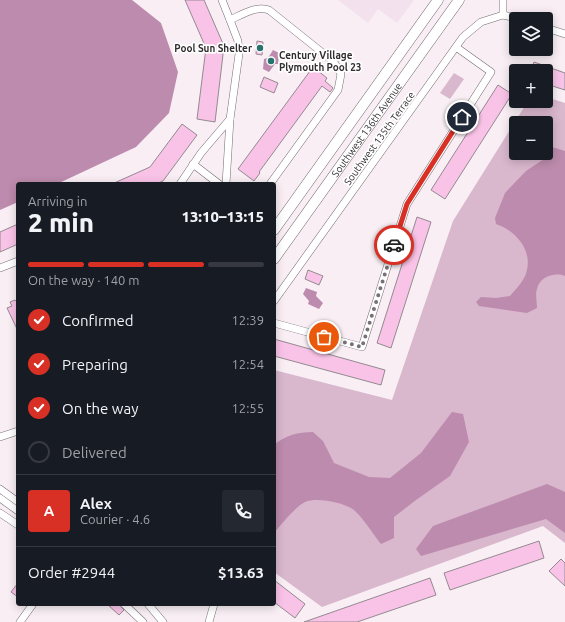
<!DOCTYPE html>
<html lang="en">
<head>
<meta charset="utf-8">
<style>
  :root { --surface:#171b24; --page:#242831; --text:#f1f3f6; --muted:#9ea1a6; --line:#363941; --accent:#d93025 }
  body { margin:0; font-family:Ubuntu,sans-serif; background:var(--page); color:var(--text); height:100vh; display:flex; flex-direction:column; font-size:15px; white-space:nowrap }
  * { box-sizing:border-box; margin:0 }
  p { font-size:13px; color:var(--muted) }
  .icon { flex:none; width:22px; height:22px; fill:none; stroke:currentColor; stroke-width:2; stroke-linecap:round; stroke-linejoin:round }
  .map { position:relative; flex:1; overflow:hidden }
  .panel { position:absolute; left:16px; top:182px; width:260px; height:424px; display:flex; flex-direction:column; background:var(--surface); border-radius:4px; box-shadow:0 2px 10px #0003 }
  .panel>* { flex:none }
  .tools { position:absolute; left:509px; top:12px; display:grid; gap:8px }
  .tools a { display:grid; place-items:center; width:44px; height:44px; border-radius:4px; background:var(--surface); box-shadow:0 2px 10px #0003; font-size:20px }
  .pin { position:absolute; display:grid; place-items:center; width:34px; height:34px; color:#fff; margin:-17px; border:2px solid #fff; border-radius:50%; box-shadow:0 1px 4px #0007 }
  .courier { position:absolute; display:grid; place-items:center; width:40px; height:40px; margin:-20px; border:3px solid #d93025; border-radius:50%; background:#fff; color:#222; box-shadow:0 1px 5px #0007 }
  .summary em { font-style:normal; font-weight:800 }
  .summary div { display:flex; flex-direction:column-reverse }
  .summary { display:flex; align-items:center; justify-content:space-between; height:68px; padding:0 12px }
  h1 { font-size:26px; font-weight:800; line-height:30px }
  .bar { display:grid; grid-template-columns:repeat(4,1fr); gap:6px 4px; align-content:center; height:48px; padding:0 12px }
  .bar i { height:5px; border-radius:3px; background:var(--line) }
  .bar .current { background:var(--accent) }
  .bar p { grid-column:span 4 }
  .line { display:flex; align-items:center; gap:10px; padding:0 12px; border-top:1px solid var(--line) }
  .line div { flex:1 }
  .round { display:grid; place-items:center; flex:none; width:42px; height:42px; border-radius:4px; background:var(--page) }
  ol { padding:0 12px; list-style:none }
  li { display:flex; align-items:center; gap:12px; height:44px }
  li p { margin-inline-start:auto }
  li .icon { padding:4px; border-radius:50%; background:var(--accent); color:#fff; stroke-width:4 }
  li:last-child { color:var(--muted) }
  li i { width:22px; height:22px; border:2px solid var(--line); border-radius:50% }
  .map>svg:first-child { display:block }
</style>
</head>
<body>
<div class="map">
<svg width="565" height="622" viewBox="0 0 565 622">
  <rect width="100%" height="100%" fill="#f8eef4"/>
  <path fill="#f3e2ed" d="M338 0H414L397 23 378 9 368 23Z"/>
  <g fill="#d9b7cd" fill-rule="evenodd">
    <path d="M454 73 464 79 450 99 440 93Z"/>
    <path d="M546 97 565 103V543L543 526 322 607 274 572V370L392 400 453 221 528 101H546ZM516 123H546V153H516Z"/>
  </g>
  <g fill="#bd8bad">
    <path d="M0 0H132L161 23 178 72 169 113 136 147 57 184H18V202L0 210Z"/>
    <path d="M273 50 279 53 278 64H275L269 72 263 69 264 59 268 58Z"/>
    <path d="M552 147 565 151V276C555 272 540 276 537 289 535 294 537 302 537 308L527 313 479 306 476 302 481 297 496 298 510 296C515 290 522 283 525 276 535 253 517 231 496 224L495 218 505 193 526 171 544 159Z"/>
    <path d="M306 288 317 292 316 296 323 303 319 309 308 304 309 301 303 294Z"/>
    <path d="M452 412 463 414 469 442 450 476 416 500 394 517V538L381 544C373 534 361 514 351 508 340 502 317 497 305 502 295 507 282 524 274 533V445C286 435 298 432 313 432L323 441 334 463 369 477 390 478 421 453Z"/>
    <path d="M547 484 565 492V533L546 519 421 556 416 549 433 526Z"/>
  </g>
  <g fill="#f9c3e7" stroke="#938a90">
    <path d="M185 0H204L224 46 215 122 197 119 206 48Z"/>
    <path d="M257 41 263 42 262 55 256 54Z"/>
    <path d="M534 62 565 73V90L546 84V71H531Z"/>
    <path d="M313 67 327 78 325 81 333 88 330 92 322 86 259 172 260 173 254 181 238 169Z"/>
    <path d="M264 77 278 83 274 93 260 87Z"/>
    <path d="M498 85 512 94 445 199 431 190Z"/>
    <path d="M182 124 197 135 163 181 156 184H112L150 167Z"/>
    <path d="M417 217 431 222 391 348 377 343Z"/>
    <path d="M18 224V244L0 252V232Z"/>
    <path d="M308 270 323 276 319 285 305 279Z"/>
    <path d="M15 300 18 303V331L7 308 12 306 10 302Z"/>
    <path d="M274 339 385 370 381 385 274 356Z"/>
    <path d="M539 541 544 558 450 590 444 573Z"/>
    <path d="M561 559 565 563V586L549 571Z"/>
    <path d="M430 578 436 595 357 622H304Z"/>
    <path d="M274 580 305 604 295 618 274 602Z"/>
    <path d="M18 583V597L11 592Z"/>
    <path d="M107 604H119L124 610 119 615Z"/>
  </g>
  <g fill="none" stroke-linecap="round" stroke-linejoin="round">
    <defs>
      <g id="street">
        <path d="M222 0 230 20C241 15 257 5 269 10L334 62 341 74 338 90 270 184"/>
        <path d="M503 15 520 19"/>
        <path d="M546 28 565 34"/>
        <path d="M193 164 219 184"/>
        <path d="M180 184 201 153 230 119 239 54 238 41 230 20"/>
        <path d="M226 184 230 119"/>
        <path d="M0 268 18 261"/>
        <path d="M274 301 463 37 481 22 503 15V0"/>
        <path d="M274 323 362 347 407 204 491 72 456 47"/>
        <path d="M0 437 18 431"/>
        <path d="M0 489 18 502"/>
        <path d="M0 498 18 511"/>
        <path d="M0 513 18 525"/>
        <path d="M124 604 143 622"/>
        <path d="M148 604 163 622"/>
        <path d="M20 622 33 604"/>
        <path d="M209 622 214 604"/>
      </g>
      <g id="secondary">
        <path d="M274 230 438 0"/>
        <path id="s1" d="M274 259 459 0"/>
      </g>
    </defs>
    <use href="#street" stroke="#746c71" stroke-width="8"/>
    <use href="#secondary" stroke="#746c71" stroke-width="11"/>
    <use href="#street" stroke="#fff" stroke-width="7"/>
    <use href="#secondary" stroke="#fff" stroke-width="10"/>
  </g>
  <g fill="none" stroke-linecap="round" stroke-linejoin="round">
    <path stroke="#777175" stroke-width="4" stroke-dasharray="0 7.2" d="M324 337 362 347 394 245"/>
    <path stroke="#d93025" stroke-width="5" d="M394 245 407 204 462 117"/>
  </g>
  <g fill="#28726d" stroke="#fefefe" stroke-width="1.5">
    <circle cx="260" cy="48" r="4"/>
    <circle cx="271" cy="61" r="4"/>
  </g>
  <g text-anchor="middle" stroke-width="3.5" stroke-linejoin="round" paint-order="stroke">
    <g font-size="10" font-weight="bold" fill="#322e30" stroke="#fefefe" text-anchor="end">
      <text x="252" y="52">Pool Sun Shelter</text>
      <text x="279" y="59" text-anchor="start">Century Village<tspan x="279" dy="12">Plymouth Pool 23</tspan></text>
    </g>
    <g font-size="10" fill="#322e30" stroke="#fefefe">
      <text dy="4" stroke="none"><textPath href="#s1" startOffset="159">Southwest 136th Avenue</textPath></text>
      <text transform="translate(379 138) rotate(-54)" y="4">Southwest 135th Terrace</text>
    </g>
  </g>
</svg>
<div class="tools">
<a><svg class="icon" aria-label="layers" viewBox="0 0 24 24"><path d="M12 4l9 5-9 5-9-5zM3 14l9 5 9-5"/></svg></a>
<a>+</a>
<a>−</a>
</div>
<div class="pin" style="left:324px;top:337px;background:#ea580c"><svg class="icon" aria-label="bag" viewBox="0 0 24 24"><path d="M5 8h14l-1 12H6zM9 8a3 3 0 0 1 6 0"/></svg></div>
<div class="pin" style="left:462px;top:117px;background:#1f2937"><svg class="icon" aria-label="home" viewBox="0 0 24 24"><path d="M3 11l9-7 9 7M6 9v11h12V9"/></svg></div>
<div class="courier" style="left:394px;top:245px"><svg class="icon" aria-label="car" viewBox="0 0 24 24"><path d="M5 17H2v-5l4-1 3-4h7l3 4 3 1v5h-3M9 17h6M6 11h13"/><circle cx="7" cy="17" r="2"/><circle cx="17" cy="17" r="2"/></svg></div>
<section class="panel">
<div class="summary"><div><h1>2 min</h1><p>Arriving in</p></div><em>13:10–13:15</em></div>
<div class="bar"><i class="current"></i><i class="current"></i><i class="current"></i><i></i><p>On the way · 140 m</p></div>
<ol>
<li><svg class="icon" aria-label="check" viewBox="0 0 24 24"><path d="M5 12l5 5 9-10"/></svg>Confirmed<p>12:39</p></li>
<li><svg class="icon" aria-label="check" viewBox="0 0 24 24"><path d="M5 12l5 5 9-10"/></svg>Preparing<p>12:54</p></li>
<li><svg class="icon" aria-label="check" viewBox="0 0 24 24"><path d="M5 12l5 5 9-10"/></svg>On the way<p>12:55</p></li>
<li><i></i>Delivered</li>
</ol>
<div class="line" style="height:72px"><b class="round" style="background:var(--accent);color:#fff">A</b><div><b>Alex</b><p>Courier · 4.6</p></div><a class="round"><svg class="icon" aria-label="phone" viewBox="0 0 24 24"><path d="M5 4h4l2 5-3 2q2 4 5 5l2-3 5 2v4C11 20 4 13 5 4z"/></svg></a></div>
<div class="line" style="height:52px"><div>Order #2944</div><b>$13.63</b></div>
</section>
</div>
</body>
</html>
